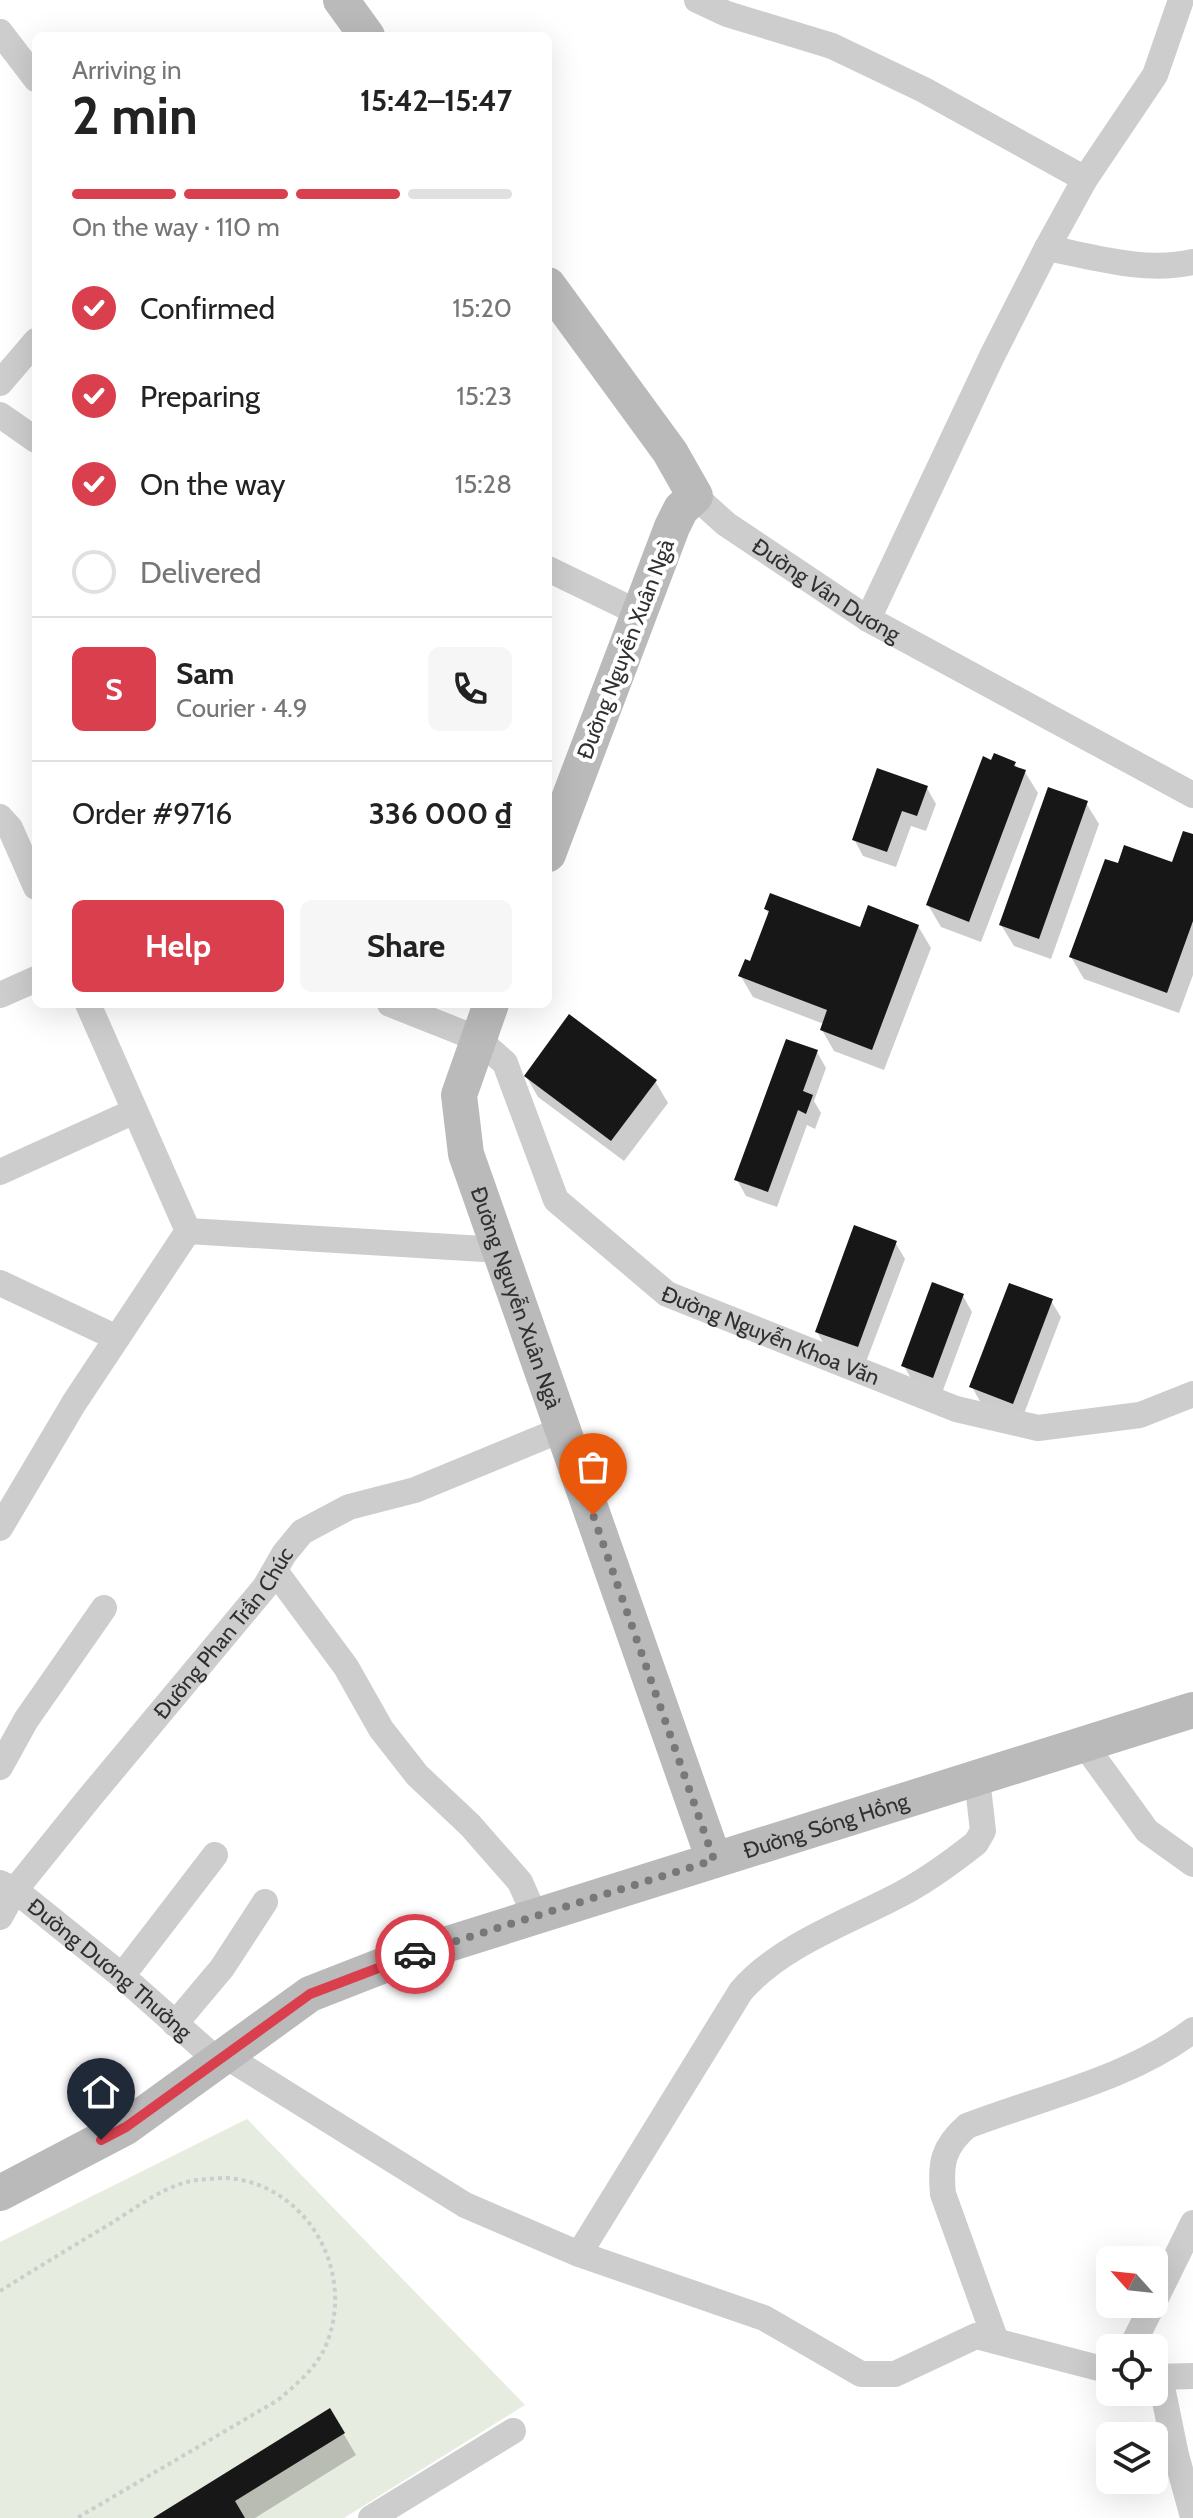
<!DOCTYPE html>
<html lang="en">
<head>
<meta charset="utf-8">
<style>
  :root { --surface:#fff; --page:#f6f6f6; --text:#222; --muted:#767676; --line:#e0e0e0; --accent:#d93f4d }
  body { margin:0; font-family:Cabin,sans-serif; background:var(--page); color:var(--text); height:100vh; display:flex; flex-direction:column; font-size:30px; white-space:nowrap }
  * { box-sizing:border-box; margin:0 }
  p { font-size:26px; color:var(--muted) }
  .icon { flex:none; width:44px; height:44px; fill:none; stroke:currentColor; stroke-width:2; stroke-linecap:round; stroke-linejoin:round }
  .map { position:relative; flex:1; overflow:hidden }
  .side { position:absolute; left:32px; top:32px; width:520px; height:976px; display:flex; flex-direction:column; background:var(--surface); border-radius:12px; box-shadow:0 8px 32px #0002 }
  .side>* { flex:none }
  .needle { width:52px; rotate:297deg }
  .tools { position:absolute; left:1096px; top:2246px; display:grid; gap:16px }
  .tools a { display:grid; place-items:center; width:72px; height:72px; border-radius:12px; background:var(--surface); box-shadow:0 8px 32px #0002; font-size:40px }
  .pin { position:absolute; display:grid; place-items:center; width:68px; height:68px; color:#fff; margin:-82px -34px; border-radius:50% 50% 50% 0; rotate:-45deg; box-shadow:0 0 8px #0007 }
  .pin .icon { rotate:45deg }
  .courier { position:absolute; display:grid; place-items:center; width:80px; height:80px; margin:-40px; border:6px solid #d93f4d; border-radius:50%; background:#fff; color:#222; box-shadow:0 2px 10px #0007 }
  .summary em { font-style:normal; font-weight:800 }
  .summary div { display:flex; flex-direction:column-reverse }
  .summary { display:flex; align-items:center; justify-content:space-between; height:136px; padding:0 40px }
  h1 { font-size:52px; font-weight:800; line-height:60px }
  .bar { display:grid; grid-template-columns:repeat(4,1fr); gap:12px 8px; align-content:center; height:96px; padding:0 40px }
  .bar i { height:10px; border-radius:6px; background:var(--line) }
  .bar .selected { background:var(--accent) }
  .bar p { grid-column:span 4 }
  .line { display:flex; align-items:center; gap:20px; padding:0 40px; border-top:2px solid var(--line) }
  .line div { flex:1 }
  .round { display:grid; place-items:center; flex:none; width:84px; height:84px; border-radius:12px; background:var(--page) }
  ol { padding:0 40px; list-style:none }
  li { display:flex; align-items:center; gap:24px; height:88px }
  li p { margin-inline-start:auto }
  li .icon { padding:8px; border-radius:50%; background:var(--accent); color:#fff; stroke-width:4 }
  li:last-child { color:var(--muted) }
  li i { width:44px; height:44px; border:4px solid var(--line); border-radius:50% }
  .cta { display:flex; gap:16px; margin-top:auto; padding:16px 40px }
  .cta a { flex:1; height:92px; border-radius:12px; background:var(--accent); color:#fff; font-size:32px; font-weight:800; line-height:92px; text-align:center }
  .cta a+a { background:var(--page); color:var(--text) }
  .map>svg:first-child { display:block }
</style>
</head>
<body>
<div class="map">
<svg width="1193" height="2518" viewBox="0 0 1193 2518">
  <rect width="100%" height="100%" fill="#fff"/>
  <path fill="#e6ecdf" d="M247 2119 525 2405 344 2518H0V2242Z"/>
  <g fill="#0003">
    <path d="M992 762 1014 763 1018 769 1025 772 1038 793 981 942 941 927 928 905Z"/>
    <path d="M927 788 936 804 926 831 911 826 896 867 863 856 854 839Z"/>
    <path d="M1086 803 1099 824 1051 959 1014 946 1001 925Z"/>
    <path d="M1193 836V975L1179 1013 1084 979 1071 957 1119 865 1173 864Z"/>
    <path d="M766 909 861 929 918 926 931 948 884 1070 834 1051 822 1030 824 1024 753 997 740 975 751 963 769 915Z"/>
    <path d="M817 1052 826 1068 814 1101 821 1113 815 1129 807 1125 777 1207 746 1196 737 1180Z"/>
    <path d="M526 1076 655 1081 668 1103 624 1161 538 1097Z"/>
    <path d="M895 1242 905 1259 866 1362 826 1348 817 1332Z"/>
    <path d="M963 1296 972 1312 942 1393 913 1382 904 1366Z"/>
    <path d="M1051 1301 1061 1317 1022 1419 981 1403 972 1387Z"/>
    <path d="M330 2411 356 2455 255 2518H157Z"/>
  </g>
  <g fill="#171717">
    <path d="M994 753 1016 762 1014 766 1026 770 969 922 926 905 983 756 991 760Z"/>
    <path d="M877 768 928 786 917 816 902 811 887 852 852 840Z"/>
    <path d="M1048 787 1088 801 1039 939 999 925Z"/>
    <path d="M1183 831 1193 834V921L1167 993 1069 957 1105 859 1118 863 1124 845 1172 862Z"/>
    <path d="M770 893 860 927 868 905 919 925 872 1050 820 1030 827 1010 738 976 745 959 750 961 769 911 764 909Z"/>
    <path d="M569 1014 657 1080 611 1141 524 1076Z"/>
    <path d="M786 1039 818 1050 803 1091 813 1095 806 1114 798 1110 768 1192 734 1180Z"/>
    <path d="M854 1225 897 1241 858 1347 815 1332Z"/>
    <path d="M932 1282 964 1294 933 1378 901 1366Z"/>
    <path d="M1009 1283 1053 1299 1013 1404 969 1387Z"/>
    <path d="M330 2408 345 2433 235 2501 245 2518H153Z"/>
  </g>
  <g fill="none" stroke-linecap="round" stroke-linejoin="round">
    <path stroke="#cdcdcd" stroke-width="4" stroke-dasharray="4 4" stroke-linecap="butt" d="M0 2291C37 2268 73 2246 110 2224 136 2208 166 2184 197 2180 207 2179 218 2178 228 2178 306 2185 354 2268 328 2340 319 2366 298 2383 278 2400L77 2518"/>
    <g stroke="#cdcdcd" stroke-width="26">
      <path d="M697 0 727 14 832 46 924 90 1085 179"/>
      <path d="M0 32 36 79"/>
      <path d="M1047 248C1094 257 1145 273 1193 262"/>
      <path d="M0 383 36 341"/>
      <path d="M0 415 36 440"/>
      <path id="s1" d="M695 496 726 524 868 619 1193 795"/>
      <path d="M548 569 639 613"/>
      <path d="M868 619 992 356 1047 248 1085 179 1155 75 1181 0"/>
      <path d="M0 817 10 828 36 887"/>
      <path d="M0 995 36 979"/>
      <path d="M88 1004 188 1231"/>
      <path id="s2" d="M390 1004 478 1039 505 1063 556 1200 667 1294 956 1409 1038 1428 1140 1415 1193 1394"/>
      <path d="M0 1172 135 1111"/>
      <path d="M188 1231 500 1250"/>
      <path d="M0 1283 117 1338"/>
      <path d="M0 1528 74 1403 188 1231"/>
      <path d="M275 1571 346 1667 381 1729 417 1775 470 1825 520 1882 535 1916"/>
      <path d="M1084 1744 1147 1831 1193 1864"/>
      <path d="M0 1767 26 1720 104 1608"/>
      <path id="s3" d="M0 1883 15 1890 122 1976 218 2061"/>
      <path id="s4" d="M0 1917 15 1890 90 1797 265 1587 284 1554 302 1532 349 1507 415 1490 563 1429"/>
      <path d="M122 1976 215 1855"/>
      <path d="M175 2024 222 1968 265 1902"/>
      <path d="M224 2055 465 2205 579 2254 764 2318 861 2374H895L976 2336 1110 2371"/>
      <path d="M579 2254 741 1991C781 1945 846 1923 899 1895 926 1881 952 1862 976 1843L983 1831 977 1778"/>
      <path d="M1154 2302 1193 2223"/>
      <path d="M996 2341 943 2194C940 2163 943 2147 967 2126 1042 2097 1129 2079 1193 2030"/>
      <path d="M1131 2348 1153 2304"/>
      <path d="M1154 2377 1193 2376"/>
      <path d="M1160 2377 1176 2455 1193 2517"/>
      <path d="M371 2518 513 2431"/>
    </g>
    <g stroke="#bababa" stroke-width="36">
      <path d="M341 0 367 36"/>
      <path d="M548 285 670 452 695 496 681 509 672 527 548 854"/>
      <path id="s5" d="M491 1004 459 1095 466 1154 714 1860"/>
      <path id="s6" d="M0 2193 126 2127 310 1994 397 1960 1193 1710"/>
    </g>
  </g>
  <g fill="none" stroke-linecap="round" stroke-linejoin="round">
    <path stroke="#787878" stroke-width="8" stroke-dasharray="0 14.4" d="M415 1954 714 1860 593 1515"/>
    <path stroke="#d93f4d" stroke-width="10" d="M101 2140 126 2127 310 1994 415 1954"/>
  </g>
  <g text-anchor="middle" stroke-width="8" stroke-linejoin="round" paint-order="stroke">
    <g font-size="22" fill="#303030" stroke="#fff">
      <text dy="8" stroke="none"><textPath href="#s1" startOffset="162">Đường Vân Dương</textPath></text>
      <text transform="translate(625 649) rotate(-69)" y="8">Đường Nguyễn Xuân Ngà</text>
      <text dy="8" stroke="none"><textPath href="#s5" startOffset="308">Đường Nguyễn Xuân Ngà</textPath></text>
      <text dy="8" stroke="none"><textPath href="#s2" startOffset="534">Đường Nguyễn Khoa Văn</textPath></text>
      <text dy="8" stroke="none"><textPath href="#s4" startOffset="362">Đường Phan Trần Chúc</textPath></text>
      <text dy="8" stroke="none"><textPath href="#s6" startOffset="912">Đường Sóng Hồng</textPath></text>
      <text dy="8" stroke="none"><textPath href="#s3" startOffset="140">Đường Dương Thưởng</textPath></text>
    </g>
  </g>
</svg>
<div class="tools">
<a><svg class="needle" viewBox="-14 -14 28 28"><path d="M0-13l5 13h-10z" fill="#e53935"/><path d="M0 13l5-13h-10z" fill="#767676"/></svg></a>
<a><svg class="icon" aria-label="locate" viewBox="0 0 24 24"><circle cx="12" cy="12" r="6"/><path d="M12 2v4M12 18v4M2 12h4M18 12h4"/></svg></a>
<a><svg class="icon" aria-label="layers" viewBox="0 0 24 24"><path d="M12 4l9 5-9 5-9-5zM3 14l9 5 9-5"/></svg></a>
</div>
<div class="pin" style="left:593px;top:1515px;background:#ea580c"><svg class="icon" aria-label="bag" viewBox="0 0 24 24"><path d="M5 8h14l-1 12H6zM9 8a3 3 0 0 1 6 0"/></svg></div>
<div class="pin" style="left:101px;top:2140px;background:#1f2937"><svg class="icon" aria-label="home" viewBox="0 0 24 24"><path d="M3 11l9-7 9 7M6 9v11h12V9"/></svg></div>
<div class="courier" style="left:415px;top:1954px"><svg class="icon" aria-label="car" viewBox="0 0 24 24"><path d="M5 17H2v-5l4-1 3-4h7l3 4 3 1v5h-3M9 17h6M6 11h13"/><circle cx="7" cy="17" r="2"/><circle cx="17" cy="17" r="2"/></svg></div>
<section class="side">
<div class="summary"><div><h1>2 min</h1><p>Arriving in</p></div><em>15:42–15:47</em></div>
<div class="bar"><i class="selected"></i><i class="selected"></i><i class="selected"></i><i></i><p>On the way · 110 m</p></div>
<ol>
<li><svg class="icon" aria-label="check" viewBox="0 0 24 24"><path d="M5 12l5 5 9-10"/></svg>Confirmed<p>15:20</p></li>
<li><svg class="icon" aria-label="check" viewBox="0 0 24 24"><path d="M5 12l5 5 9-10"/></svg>Preparing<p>15:23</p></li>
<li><svg class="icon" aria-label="check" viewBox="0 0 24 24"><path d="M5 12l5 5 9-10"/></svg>On the way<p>15:28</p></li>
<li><i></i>Delivered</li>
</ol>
<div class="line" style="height:144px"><b class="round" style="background:var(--accent);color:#fff">S</b><div><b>Sam</b><p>Courier · 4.9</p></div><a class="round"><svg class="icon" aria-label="phone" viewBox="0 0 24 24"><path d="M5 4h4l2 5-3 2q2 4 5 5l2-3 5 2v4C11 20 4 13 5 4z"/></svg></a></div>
<div class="line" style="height:104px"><div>Order #9716</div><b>336 000 ₫</b></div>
<div class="cta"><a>Help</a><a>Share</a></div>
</section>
</div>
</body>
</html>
